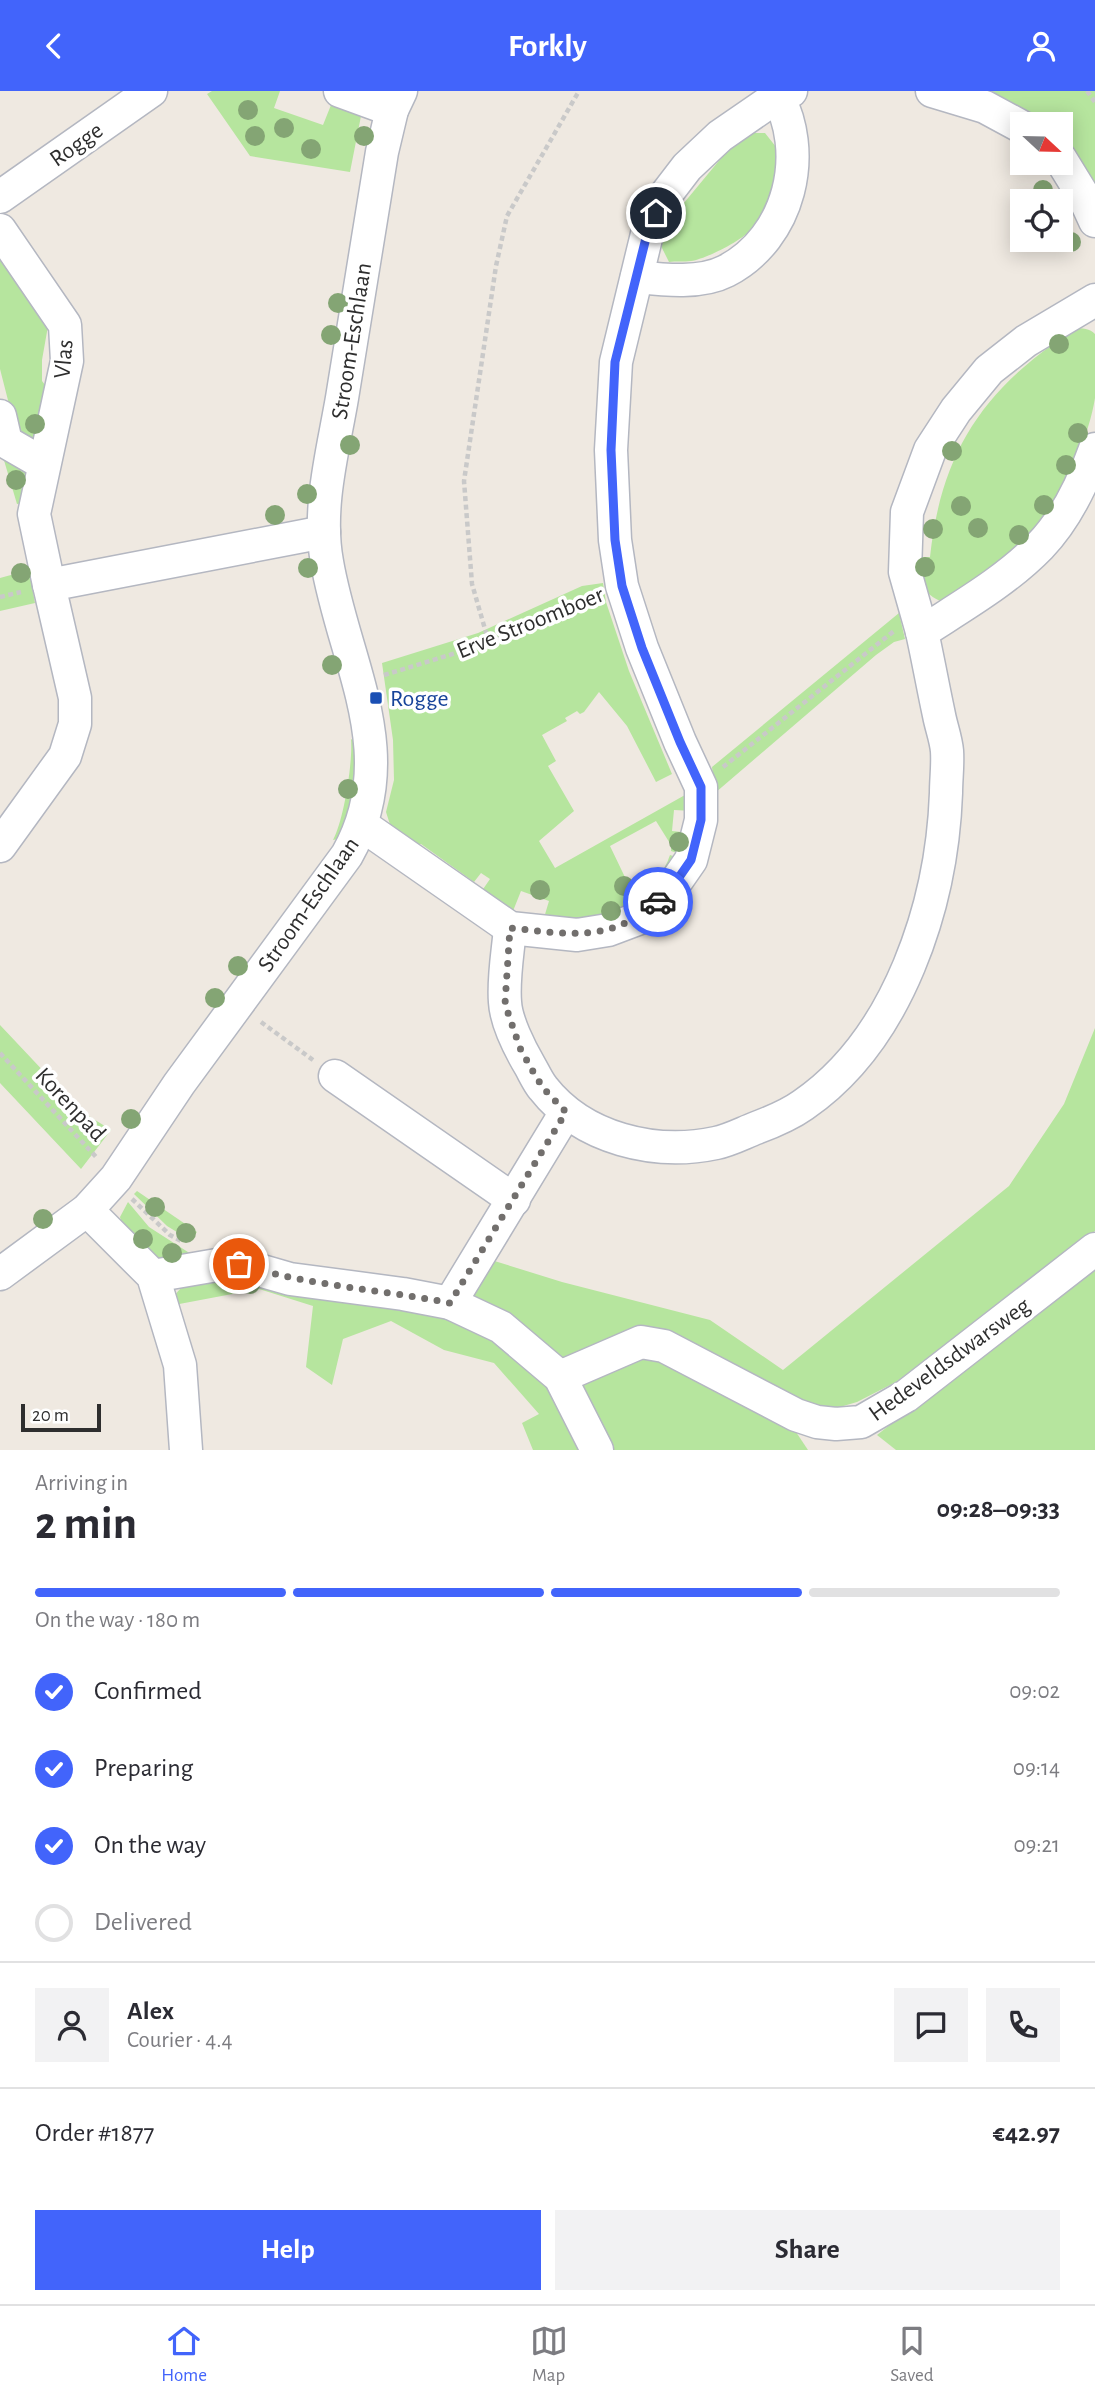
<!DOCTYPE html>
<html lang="en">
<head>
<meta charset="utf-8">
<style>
  :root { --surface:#fff; --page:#f2f2f3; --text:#2b2b33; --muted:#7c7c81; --line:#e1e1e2; --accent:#4264fb }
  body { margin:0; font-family:"Alegreya Sans",sans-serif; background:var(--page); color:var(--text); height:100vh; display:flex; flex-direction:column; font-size:26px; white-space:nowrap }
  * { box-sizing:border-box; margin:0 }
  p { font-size:23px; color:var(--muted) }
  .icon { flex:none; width:38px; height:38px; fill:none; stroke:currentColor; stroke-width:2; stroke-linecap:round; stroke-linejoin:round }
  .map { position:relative; height:1359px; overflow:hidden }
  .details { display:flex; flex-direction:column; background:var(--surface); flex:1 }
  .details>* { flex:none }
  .needle { width:46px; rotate:112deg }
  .controls { position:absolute; left:1010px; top:21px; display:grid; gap:14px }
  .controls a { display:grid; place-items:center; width:63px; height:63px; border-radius:0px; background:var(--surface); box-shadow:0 4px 18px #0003; font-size:35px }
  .scale { position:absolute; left:21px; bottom:18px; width:80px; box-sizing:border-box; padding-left:7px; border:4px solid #2e2e2e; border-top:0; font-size:19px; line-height:24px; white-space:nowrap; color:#2e2e2e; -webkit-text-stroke:5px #fff; paint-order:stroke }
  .pin { position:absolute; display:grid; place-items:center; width:60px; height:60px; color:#fff; margin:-30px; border:4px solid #fff; border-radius:50%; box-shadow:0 2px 7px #0007 }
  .courier { position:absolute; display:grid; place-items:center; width:70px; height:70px; margin:-35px; border:5px solid #4264fb; border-radius:50%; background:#fff; color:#222; box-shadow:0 2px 9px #0007 }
  .head em { font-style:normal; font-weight:700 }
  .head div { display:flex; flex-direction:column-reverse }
  .head { display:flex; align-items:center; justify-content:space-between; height:119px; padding:0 35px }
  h1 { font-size:46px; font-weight:700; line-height:52px }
  .bar { display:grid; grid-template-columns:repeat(4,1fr); gap:10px 7px; align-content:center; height:84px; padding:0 35px }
  .bar i { height:9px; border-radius:5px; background:var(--line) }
  .bar .current { background:var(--accent) }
  .bar p { grid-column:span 4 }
  .line { display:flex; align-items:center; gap:18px; padding:0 35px; border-top:2px solid var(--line) }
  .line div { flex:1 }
  .round { display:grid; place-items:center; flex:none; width:74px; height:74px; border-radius:0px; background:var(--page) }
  ol { padding:0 35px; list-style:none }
  li { display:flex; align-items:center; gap:21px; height:77px }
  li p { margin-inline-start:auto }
  li .icon { padding:7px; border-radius:50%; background:var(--accent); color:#fff; stroke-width:4 }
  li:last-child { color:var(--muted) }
  li i { width:38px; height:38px; border:4px solid var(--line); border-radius:50% }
  .primary-button { display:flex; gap:14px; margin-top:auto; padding:14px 35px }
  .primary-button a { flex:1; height:80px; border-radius:0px; background:var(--accent); color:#fff; font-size:28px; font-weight:700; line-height:80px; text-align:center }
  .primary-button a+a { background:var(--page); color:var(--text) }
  header { display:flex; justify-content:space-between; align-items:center; height:91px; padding:0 35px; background:var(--accent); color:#fff; font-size:32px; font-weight:700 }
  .menu { display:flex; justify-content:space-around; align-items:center; height:98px; border-top:2px solid var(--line); background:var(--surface); font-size:19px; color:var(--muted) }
  .menu a { display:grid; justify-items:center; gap:4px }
  .menu .current { color:var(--accent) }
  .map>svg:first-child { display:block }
</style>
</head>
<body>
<header><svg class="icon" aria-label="back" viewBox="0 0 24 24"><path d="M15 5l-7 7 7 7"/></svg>Forkly<svg class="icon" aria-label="person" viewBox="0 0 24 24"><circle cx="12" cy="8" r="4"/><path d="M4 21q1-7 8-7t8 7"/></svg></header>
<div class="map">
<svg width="1095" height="1359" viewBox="0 0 1095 1359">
  <rect width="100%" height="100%" fill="#efe9e1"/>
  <g fill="#b6e59e">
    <path d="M212 0H280L274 17 323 34 331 14 361 25 350 81 250 65 207 3Z"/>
    <path d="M988 0H1095V108L1061 59 1060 33H1036L984 5Z"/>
    <path d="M749 42H765L780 61C777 87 771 117 753 137 743 149 706 168 691 170 684 171 676 170 669 171L659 151 664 136 732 54Z"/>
    <path d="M0 165 48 235 42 269V290L45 294 38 344 35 349 24 352 11 321 0 278Z"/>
    <path d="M1068 237C1077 237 1089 236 1095 243 1095 264 1095 287 1095 307 1085 367 1044 437 1000 477 985 491 963 501 945 512 918 501 922 492 921 466H930C940 372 975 309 1052 254L1054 243Z"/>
    <path d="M3 366 29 379 25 412 17 413Z"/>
    <path d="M29 479 35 512 0 520V487Z"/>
    <path d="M603 492 606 511 629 580 672 683 656 691 627 635 599 601 584 621 580 623 577 620 565 627 567 630 542 644 556 670 548 675 574 720 539 750 555 777 685 704 693 720 674 719 672 740 691 742 683 764 671 760V754L656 730 610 755 634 805C651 795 664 783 670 764L682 768 672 785 616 827 543 830 549 810 521 800 513 820 479 804 490 788 481 782 474 791 421 753 409 755 393 743 386 721 394 689 393 649 382 572 478 542 582 495Z"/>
    <path d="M899 522 905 548 894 551 876 564 715 702 712 676Z"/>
    <path d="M351 648 359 654 360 671 342 747 333 749C344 729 353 670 351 648Z"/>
    <path d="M0 934 81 1020 111 1039 81 1078 0 992Z"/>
    <path d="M1095 937V1140L1042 1183 896 1291 857 1311 833 1318H811L666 1250 562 1278 460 1210 488 1168 562 1191 710 1229 783 1279 1009 1095 1064 1013Z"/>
    <path d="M137 1100 197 1141 190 1149 167 1135 134 1103Z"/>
    <path d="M128 1111 149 1136 191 1163 160 1171 122 1133 120 1126Z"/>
    <path d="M1095 1172V1359H896L877 1344Z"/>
    <path d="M215 1185 465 1229 544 1283 584 1359H533L522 1332 539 1323 494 1272 444 1259 391 1230 343 1248 332 1294 306 1276 313 1215 259 1198 174 1214C171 1194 199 1189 215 1185Z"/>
    <path d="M625 1265 668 1268 794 1338 808 1359H612L575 1287Z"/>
  </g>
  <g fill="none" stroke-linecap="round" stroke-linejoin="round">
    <defs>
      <g id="minor">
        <path d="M340 0 392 19"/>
        <path d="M932 0 985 16 1022 36"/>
        <path d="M1060 67 1084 106 1095 130"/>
        <path d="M0 106 151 0"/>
        <path d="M0 139 65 234 67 270 34 423 49 494"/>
        <path d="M637 186C665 189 701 193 726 180 790 147 811 61 775 0"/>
        <path d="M0 325 6 351 44 373"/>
        <path d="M922 541 905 481 907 421 930 359 956 319 989 279 1026 250 1095 209"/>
        <path d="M362 734 510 837 577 844 608 839 640 827 666 805 691 769 701 729V696L680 651 642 557 622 495 615 449 611 359 616 271 648 139 664 106 687 76 720 45 778 5 791 0"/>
        <path d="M0 755 65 665 75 633V607L49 494 324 441"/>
        <path d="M510 837C508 861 503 887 505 911 506 930 520 958 530 975 534 982 538 991 543 997 583 1048 655 1065 716 1052 730 1049 743 1042 756 1037 772 1031 789 1024 803 1014 899 948 942 813 946 702 946 688 948 674 947 660 946 648 941 635 939 624 933 596 928 568 922 541 962 515 1006 490 1040 455 1065 429 1083 392 1095 358"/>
        <path d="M335 985 514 1109"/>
        <path d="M87 1119 153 1185 180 1274 186 1359"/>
        <path d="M0 1183 87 1119 116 1087 179 993 347 764C404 663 344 572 327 471 317 417 333 360 342 307 355 225 369 143 382 61L392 19 401 0"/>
        <path d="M153 1185 217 1174 238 1173 290 1188 403 1203 450 1212 501 1236 560 1286 597 1359"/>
        <path d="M450 1212 566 1021"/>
        <path d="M560 1286 641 1251 664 1255 796 1324 817 1331 836 1333 861 1331 906 1305 1095 1158"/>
      </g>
    </defs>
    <use href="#minor" stroke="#b4b7c1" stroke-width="35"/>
    <g stroke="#c9c9c9" stroke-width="4.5" stroke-dasharray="5 3.5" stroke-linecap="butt">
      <path d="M1087 0 1095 11"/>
      <path d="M0 506 21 501"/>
      <path d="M489 552 472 493 464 390 496 175 507 125 579 0"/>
      <path d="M384 584 489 552 595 504"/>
      <path d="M723 676 894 540"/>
      <path d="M261 931 313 969"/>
      <path d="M0 962 97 1067"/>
      <path d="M132 1108 170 1144 181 1150"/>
    </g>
    <use href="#minor" stroke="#fff" stroke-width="32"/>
  </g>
  <g fill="#84a574">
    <circle cx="248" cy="19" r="10"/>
    <circle cx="284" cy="37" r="10"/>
    <circle cx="255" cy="45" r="10"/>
    <circle cx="364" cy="45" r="10"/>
    <circle cx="311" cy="58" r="10"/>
    <circle cx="1043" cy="99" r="10"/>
    <circle cx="1071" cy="151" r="10"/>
    <circle cx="338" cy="212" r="10"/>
    <circle cx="331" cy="244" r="10"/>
    <circle cx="1059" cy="253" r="10"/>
    <circle cx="35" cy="333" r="10"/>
    <circle cx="1078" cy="342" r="10"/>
    <circle cx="350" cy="354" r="10"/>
    <circle cx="952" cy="360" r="10"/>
    <circle cx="1066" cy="374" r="10"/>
    <circle cx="16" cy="389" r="10"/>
    <circle cx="307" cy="403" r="10"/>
    <circle cx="1044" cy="414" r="10"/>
    <circle cx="961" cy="415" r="10"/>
    <circle cx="275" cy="424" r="10"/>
    <circle cx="978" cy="437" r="10"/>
    <circle cx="933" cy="438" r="10"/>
    <circle cx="1019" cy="444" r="10"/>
    <circle cx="925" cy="476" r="10"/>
    <circle cx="308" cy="477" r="10"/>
    <circle cx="21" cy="482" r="10"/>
    <circle cx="332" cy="574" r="10"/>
    <circle cx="348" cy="698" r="10"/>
    <circle cx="679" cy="751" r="10"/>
    <circle cx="624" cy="795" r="10"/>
    <circle cx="651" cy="797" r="10"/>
    <circle cx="540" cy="799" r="10"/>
    <circle cx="611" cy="820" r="10"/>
    <circle cx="238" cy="875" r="10"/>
    <circle cx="215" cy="907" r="10"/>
    <circle cx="131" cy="1028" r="10"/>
    <circle cx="155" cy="1116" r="10"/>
    <circle cx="43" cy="1128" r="10"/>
    <circle cx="186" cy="1142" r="10"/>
    <circle cx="143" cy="1148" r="10"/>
    <circle cx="172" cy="1162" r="10"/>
    <circle cx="250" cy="1193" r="10"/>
  </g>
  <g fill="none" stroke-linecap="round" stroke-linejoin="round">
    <path stroke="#726f6d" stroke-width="7" stroke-dasharray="0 12.6" d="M239 1173C308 1195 379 1198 450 1212L566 1021 543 997 531 977 520 957 505 913 510 837C568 843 610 852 658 811"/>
    <path stroke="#4264fb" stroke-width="9" d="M656 122 648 139 615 271 611 359 615 449 622 495 642 557 680 651 701 696V729L691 769 666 805 658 811"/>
  </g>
  <rect fill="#1a4fb4" stroke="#fff" stroke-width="2.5" x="369" y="600" width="14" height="14" rx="3.5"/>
  <g text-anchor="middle" stroke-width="7" stroke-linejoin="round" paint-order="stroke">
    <g font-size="24" fill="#2e2e2e" stroke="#fff">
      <text transform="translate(76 53) rotate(-35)" y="8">Rogge</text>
      <text transform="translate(351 250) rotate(-81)" y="8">Stroom-Eschlaan</text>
      <text transform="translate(63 268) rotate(-85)" y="8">Vlas</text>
      <text transform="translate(530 531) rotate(-22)" y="8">Erve Stroomboer</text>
      <text transform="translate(308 813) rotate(-55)" y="8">Stroom-Eschlaan</text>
      <text transform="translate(71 1013) rotate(47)" y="8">Korenpad</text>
      <text transform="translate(949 1268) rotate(-36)" y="8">Hedeveldsdwarsweg</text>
    </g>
    <g font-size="24" fill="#164399" stroke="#fff" text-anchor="start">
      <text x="390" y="615">Rogge</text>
    </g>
  </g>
</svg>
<div class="controls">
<a><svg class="needle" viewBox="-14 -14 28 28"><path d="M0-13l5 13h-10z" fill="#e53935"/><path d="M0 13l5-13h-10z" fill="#7c7c81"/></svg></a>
<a><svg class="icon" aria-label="locate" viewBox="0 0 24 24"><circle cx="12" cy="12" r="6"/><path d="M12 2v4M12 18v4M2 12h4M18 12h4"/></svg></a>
</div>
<div class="scale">20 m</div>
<div class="pin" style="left:239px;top:1173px;background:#ea580c"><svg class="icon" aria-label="bag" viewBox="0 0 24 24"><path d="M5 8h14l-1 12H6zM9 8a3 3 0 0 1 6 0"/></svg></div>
<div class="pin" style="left:656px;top:122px;background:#1f2937"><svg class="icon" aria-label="home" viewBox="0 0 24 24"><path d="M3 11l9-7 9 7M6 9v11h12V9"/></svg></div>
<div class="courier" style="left:658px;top:811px"><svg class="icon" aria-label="car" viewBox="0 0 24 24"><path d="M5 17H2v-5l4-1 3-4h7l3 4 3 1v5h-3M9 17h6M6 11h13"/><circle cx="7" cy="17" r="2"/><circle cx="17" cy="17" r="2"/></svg></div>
</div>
<section class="details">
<div class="head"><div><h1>2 min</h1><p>Arriving in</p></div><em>09:28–09:33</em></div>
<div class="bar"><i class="current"></i><i class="current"></i><i class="current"></i><i></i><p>On the way · 180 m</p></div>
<ol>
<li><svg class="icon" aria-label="check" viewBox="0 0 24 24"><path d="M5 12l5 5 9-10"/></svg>Confirmed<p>09:02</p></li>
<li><svg class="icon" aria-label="check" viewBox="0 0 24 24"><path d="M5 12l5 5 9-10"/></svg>Preparing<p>09:14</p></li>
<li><svg class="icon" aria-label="check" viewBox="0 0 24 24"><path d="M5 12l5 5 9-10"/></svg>On the way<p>09:21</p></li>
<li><i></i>Delivered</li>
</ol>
<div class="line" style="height:126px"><a class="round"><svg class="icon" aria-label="person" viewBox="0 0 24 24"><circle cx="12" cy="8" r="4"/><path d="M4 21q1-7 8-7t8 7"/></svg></a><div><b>Alex</b><p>Courier · 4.4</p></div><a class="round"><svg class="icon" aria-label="chat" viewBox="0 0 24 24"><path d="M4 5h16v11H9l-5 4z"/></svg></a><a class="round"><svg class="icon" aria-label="phone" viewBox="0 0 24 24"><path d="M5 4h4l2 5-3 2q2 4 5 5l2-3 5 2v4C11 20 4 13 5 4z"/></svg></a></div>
<div class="line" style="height:91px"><div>Order #1877</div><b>€42.97</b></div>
<div class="primary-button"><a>Help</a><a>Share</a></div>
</section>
<nav class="menu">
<a class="current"><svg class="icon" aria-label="home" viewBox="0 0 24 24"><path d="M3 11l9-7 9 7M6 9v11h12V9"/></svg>Home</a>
<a><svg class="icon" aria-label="map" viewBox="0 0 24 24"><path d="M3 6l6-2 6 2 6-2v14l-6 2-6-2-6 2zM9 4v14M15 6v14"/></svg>Map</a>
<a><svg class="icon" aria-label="saved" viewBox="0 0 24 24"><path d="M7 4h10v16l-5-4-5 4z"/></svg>Saved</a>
</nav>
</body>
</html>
